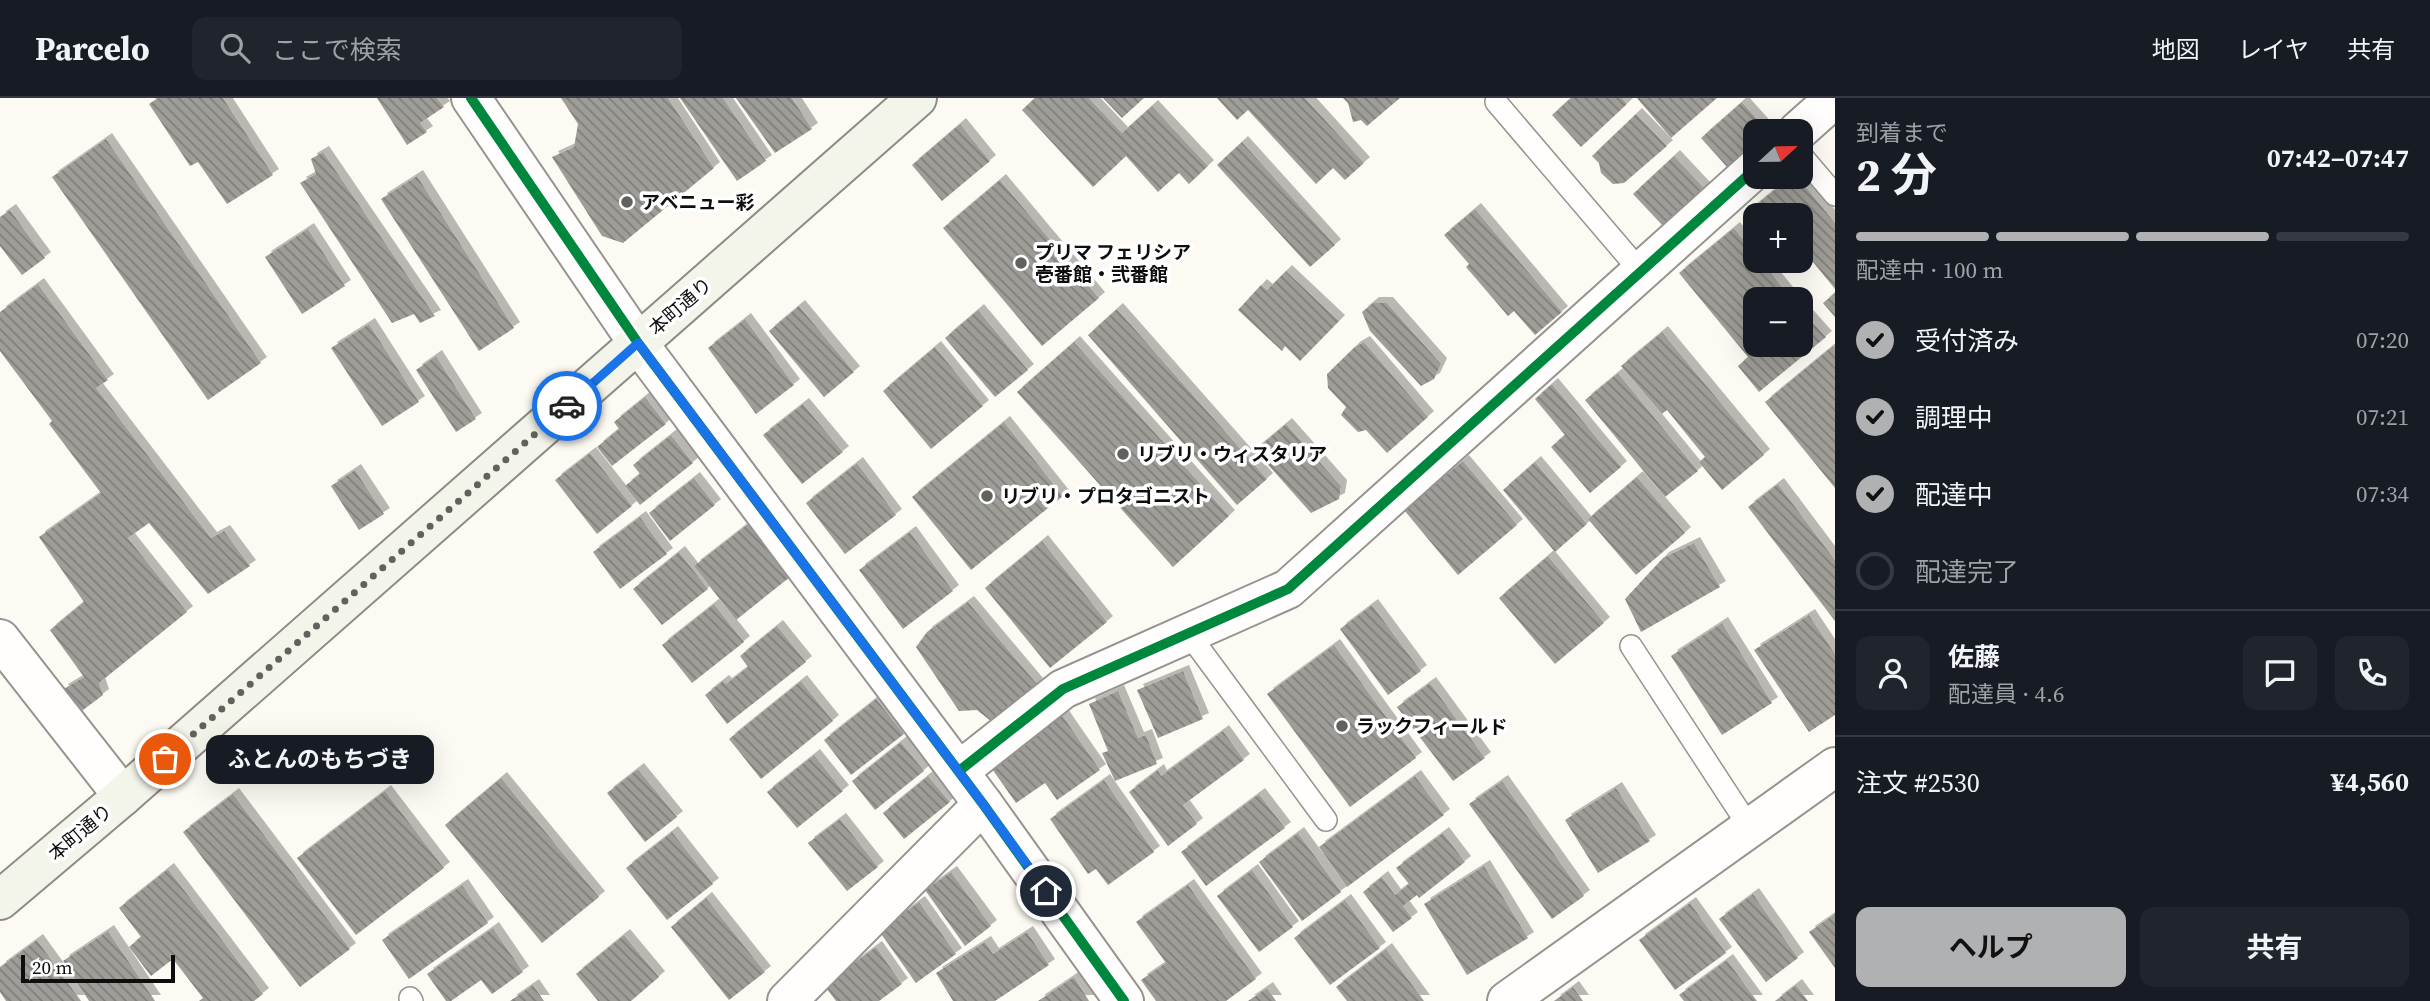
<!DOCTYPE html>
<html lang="ja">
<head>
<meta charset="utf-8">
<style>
  :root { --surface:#171b24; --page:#20242c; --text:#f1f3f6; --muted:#9ea1a6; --line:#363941; --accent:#b0b1b2 }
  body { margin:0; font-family:"Source Serif 4","Noto Sans JP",serif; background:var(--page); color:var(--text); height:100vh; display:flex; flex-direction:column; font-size:26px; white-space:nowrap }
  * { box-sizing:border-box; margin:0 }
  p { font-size:23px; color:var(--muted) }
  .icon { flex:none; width:38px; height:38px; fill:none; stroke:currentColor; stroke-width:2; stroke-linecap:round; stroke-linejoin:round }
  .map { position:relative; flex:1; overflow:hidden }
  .side { display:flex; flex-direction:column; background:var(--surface); width:595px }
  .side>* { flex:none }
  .needle { width:46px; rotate:68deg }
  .tools { position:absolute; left:1743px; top:21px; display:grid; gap:14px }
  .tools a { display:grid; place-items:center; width:70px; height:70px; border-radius:14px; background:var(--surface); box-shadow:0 7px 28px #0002; font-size:35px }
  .scale { position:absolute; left:21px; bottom:18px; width:154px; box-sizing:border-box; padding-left:7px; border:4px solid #0e0e0e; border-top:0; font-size:19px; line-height:24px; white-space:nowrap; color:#0e0e0e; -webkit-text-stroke:5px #fff; paint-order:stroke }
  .pin { position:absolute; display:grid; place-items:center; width:60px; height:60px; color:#fff; margin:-30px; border:4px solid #fff; border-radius:50%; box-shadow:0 2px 7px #0007 }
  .courier { position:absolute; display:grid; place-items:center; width:70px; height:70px; margin:-35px; border:5px solid #1a73e8; border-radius:50%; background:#fff; color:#222; box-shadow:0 2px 9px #0007 }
  .bubble { position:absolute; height:49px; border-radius:14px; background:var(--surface); box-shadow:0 7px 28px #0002; font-size:23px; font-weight:700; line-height:49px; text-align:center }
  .overview em { font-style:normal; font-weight:700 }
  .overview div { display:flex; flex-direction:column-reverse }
  .overview { display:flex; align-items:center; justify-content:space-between; height:119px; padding:0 21px }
  h1 { font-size:46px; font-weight:700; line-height:52px }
  .bar { display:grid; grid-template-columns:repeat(4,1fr); gap:10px 7px; align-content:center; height:84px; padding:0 21px }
  .bar i { height:9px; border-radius:5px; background:var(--line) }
  .bar .on { background:var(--accent) }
  .bar p { grid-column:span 4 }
  .line { display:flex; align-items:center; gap:18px; padding:0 21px; border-top:2px solid var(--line) }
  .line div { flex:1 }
  .round { display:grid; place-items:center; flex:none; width:74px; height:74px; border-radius:14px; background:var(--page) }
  ol { padding:0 21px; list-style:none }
  li { display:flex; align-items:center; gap:21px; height:77px }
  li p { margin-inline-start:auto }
  li .icon { padding:7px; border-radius:50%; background:var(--accent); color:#111; stroke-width:4 }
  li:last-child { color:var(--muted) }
  li i { width:38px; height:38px; border:4px solid var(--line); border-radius:50% }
  .button { display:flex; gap:14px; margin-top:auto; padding:14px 21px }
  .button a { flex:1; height:80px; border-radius:14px; background:var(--accent); color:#111; font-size:28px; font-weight:700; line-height:80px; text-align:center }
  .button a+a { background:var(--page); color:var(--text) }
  header { display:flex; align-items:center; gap:42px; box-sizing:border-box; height:98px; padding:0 35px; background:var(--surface); border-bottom:2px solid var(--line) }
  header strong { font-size:33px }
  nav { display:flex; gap:38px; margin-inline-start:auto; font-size:24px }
  .search { width:490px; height:63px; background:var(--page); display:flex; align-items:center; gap:18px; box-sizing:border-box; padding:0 24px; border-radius:14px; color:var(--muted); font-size:26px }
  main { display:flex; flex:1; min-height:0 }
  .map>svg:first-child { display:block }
</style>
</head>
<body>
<header>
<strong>Parcelo</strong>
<div class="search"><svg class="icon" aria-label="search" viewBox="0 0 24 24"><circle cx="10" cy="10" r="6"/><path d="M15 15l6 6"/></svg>ここで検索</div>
<nav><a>地図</a><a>レイヤ</a><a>共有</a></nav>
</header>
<main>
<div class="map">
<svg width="1835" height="903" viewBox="0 0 1835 903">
  <defs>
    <pattern id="building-back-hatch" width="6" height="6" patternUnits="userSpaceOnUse" patternTransform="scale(1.75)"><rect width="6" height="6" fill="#9f9d98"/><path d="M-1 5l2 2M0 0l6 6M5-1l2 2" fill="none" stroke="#807e7a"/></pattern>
    <filter id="shadow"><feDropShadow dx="6" dy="-6" stdDeviation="0" flood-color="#0004"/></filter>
  </defs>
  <rect width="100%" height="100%" fill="#fcfaf2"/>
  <g fill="url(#building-back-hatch)" filter="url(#shadow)">
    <path d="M158 0H223L273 77 227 106 198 64 190 68 149 6Z"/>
    <path d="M377 0H437L444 9 420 25 427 34 407 47Z"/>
    <path d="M561 0H668L714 70 623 145 602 138 552 59 574 49 578 26Z"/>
    <path d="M680 0H723L766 63 737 83Z"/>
    <path d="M736 0H792L812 31 775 55Z"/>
    <path d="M1035 0H1089L1122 35 1152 8 1208 68 1189 86 1179 75 1158 94 1126 58 1093 89 1022 12Z"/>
    <path d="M1103 0H1144L1122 20Z"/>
    <path d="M1217 0H1305L1364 65 1345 82 1333 70 1316 86 1248 12 1237 22Z"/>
    <path d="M1343 0H1400L1367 28 1361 22 1353 24 1348 5Z"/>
    <path d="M1571 0H1622L1627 6 1581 49 1552 17Z"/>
    <path d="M1637 0H1717L1671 40Z"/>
    <path d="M1742 4 1768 33H1755V43L1727 69 1701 40Z"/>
    <path d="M1636 16 1667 48 1624 85 1613 86 1601 75 1599 65 1592 58Z"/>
    <path d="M960 26 990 63 942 103 912 67Z"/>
    <path d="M106 41 261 265 208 302 52 79Z"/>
    <path d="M1242 44 1335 147 1310 169 1217 67Z"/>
    <path d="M323 54 435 218 420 225 414 216 392 225 300 85 316 76 311 61Z"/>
    <path d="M1674 58 1704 90 1663 128 1633 96Z"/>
    <path d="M417 78 514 230 479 253 381 101Z"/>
    <path d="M1790 79H1798L1835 125V191L1809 159 1796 169 1792 163H1801V117H1755L1750 112Z"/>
    <path d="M1000 82 1099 200 1042 248 943 130Z"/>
    <path d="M1475 111 1562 214 1535 237 1514 213 1508 218 1466 169 1469 166 1444 137Z"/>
    <path d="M10 112 45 160 22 177 0 148V119Z"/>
    <path d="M1734 130 1755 156V163H1761L1792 201H1755V247H1801V211L1826 239 1759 294 1738 268 1748 259 1679 175Z"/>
    <path d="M308 131 345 188 302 216 265 159Z"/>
    <path d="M1286 173 1339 223 1300 263 1285 248 1282 253 1238 212 1261 187 1267 192Z"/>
    <path d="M38 186 108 282 96 290 211 440 224 433 250 468 208 496 149 425 128 440 187 514 99 585 103 597 79 615 62 592 84 579 50 532 84 504 39 439 101 395 49 326 52 323 0 253V214Z"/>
    <path d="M1835 195V219L1823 205Z"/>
    <path d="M1373 205H1387L1441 266 1434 281 1421 288 1370 233 1362 214Z"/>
    <path d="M799 208 854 274 824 299 769 233Z"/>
    <path d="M1117 211 1267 381 1237 407 1088 237Z"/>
    <path d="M978 212 1028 272 995 299 945 240Z"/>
    <path d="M745 221 794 287 756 316 708 250Z"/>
    <path d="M369 226 419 304 382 328 331 250Z"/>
    <path d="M1662 234 1764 357 1722 392 1699 364 1705 359 1667 312 1662 316 1621 268Z"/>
    <path d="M1074 244 1229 418 1173 469 1017 294Z"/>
    <path d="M1364 244 1428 319 1387 355 1366 332 1358 334 1341 317 1346 309 1328 290 1327 276 1355 249Z"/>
    <path d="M1833 248 1835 250V390L1765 304Z"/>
    <path d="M935 249 983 308 931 351 883 293Z"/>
    <path d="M436 258 476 321 456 334 416 272Z"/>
    <path d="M1618 275 1698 373 1665 399 1585 302Z"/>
    <path d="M1552 286 1621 369 1590 395 1551 349 1565 337 1535 301Z"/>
    <path d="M645 299 666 326 612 368 597 349 619 331 614 324Z"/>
    <path d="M803 306 843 354 802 386 763 337Z"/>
    <path d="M1004 324 1063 398 971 472 912 399Z"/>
    <path d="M1286 326 1341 388 1339 401 1311 415 1255 352Z"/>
    <path d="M671 337 693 365 640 407 625 388 640 376 633 367Z"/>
    <path d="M590 355 632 408 597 436 555 382Z"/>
    <path d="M1463 363 1517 427 1458 477 1404 412Z"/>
    <path d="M1535 364 1587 426 1555 454 1503 392Z"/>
    <path d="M857 365 896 417 845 456 806 405Z"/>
    <path d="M355 372 384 416 359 432 331 388Z"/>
    <path d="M1637 379 1685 435 1636 477 1588 421Z"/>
    <path d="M694 380 715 407 670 443 649 415Z"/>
    <path d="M1778 386 1835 462V523L1748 409Z"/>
    <path d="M640 419 667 456 620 491 593 454Z"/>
    <path d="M748 426 790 479 736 522 694 468Z"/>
    <path d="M910 434 953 493 903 531 859 472Z"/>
    <path d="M1042 443 1107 524 1050 570 985 490Z"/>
    <path d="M1694 445 1720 489 1641 534 1625 501 1663 460Z"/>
    <path d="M679 454 708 491 662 527 633 491Z"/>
    <path d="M1548 458 1604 525 1555 566 1499 500Z"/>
    <path d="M968 504 1037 586 992 624 977 612 959 613 916 549 927 534Z"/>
    <path d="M714 506 744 544 692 585 662 547Z"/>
    <path d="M1372 507 1421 573 1388 597 1340 531Z"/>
    <path d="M1809 517 1835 556V617L1809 634 1754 552Z"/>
    <path d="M1722 525 1772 605 1722 637 1671 558Z"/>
    <path d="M777 528 806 564 727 626 705 597 723 583 726 586 748 569 740 558Z"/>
    <path d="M1334 547 1416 660 1350 709 1267 596Z"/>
    <path d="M1183 573 1203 621 1158 640 1137 592Z"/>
    <path d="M801 583 833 623 761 681 729 641Z"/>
    <path d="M1430 585 1485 660 1453 683 1397 609Z"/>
    <path d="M1118 593 1138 640 1146 637 1157 666 1115 683 1102 655 1108 653 1089 606Z"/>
    <path d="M876 601 904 636 851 677 824 642Z"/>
    <path d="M1062 617 1100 672 1057 702 1045 685 1016 705 990 668Z"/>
    <path d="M1223 633 1244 662 1183 707 1197 726 1168 748 1129 694 1158 672 1161 678Z"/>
    <path d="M901 644 924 673 875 712 852 683Z"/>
    <path d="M814 657 843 693 797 730 767 694Z"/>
    <path d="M638 671 677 719 645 744 607 695Z"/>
    <path d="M928 678 950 704 904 741 883 715Z"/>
    <path d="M1415 678 1444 717 1347 789 1319 749Z"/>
    <path d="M501 680 599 799 542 845 445 727Z"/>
    <path d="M1104 682 1154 754 1108 787 1096 771 1088 776 1050 721Z"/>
    <path d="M1502 683 1584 798 1552 821 1469 706Z"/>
    <path d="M1616 690 1650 743 1598 775 1565 722Z"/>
    <path d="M385 693 444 770 356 837 297 760Z"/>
    <path d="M233 696 350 851 300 889 183 734Z"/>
    <path d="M1259 696 1285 730 1206 788 1181 754Z"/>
    <path d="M840 721 878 769 847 793 808 745Z"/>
    <path d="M672 734 713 786 667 822 626 770Z"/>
    <path d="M1298 735 1341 794 1302 823 1259 764Z"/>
    <path d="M1443 735 1465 764 1419 800 1417 797 1403 808 1412 820 1393 834 1363 794 1382 779 1395 797 1409 786 1396 770Z"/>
    <path d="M1484 768 1528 840 1467 877 1424 806Z"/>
    <path d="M168 771 263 896 254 903H199L203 900 173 861 151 878 129 849 141 839 119 810Z"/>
    <path d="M1252 772 1293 829 1259 854 1217 798Z"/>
    <path d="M951 774 991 828 965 848 925 792Z"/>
    <path d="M462 787 488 825 409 881 382 842Z"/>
    <path d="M1188 787 1256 881 1226 903H1156L1141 882 1166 865 1136 824Z"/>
    <path d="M1753 796 1798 860 1766 884 1719 821Z"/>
    <path d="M706 800 765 874 729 902 671 829Z"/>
    <path d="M1345 802 1380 850 1330 887 1294 840Z"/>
    <path d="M919 804 956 856 916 885 879 833Z"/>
    <path d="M1690 805 1726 855 1675 892 1639 842Z"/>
    <path d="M1835 816V870L1809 834Z"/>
    <path d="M493 830 523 874 492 896 481 882 451 903H446L427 876Z"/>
    <path d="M108 833 155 903H89L63 863Z"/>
    <path d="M1027 834 1049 867 995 903H953L936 875 985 844 993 856Z"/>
    <path d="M624 837 659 879 631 903H598L576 876Z"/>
    <path d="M37 842 81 903H6L0 894V869Z"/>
    <path d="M876 849 902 886 879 903H836L824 887Z"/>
    <path d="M1386 851 1424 903H1347L1336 889Z"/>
    <path d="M1727 862 1757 903H1684L1679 897Z"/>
    <path d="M1074 879 1089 903H1038Z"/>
    <path d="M533 887 544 903H510Z"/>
    <path d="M1796 887 1808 903H1775Z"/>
    <path d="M1573 889 1583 903H1554Z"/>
    <path d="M1267 890 1276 903H1248Z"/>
  </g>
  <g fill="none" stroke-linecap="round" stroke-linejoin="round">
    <defs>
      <g id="lane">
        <path d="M1496 4 1641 174"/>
        <path d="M1801 57 1835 97"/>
        <path d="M1188 535 1326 722"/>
        <path d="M1631 548 1750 730"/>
        <path d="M410 900 412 903"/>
      </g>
      <g id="street">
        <path d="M471 0 638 245 983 706 1124 903"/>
        <path d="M1798 33 1835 0"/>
        <path d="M0 541 123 698"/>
        <path d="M959 673 1063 591 1288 491 1755 71"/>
        <path d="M787 903 983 706"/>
        <path d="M1507 903 1835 669"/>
      </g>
      <path id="secondary" d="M0 802 123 698 917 0"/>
    </defs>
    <use href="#lane" stroke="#959491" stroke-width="24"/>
    <use href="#street" stroke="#959491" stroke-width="42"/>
    <use href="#secondary" stroke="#8c8b87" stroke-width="42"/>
    <use href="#lane" stroke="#fffefd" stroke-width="21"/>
    <use href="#street" stroke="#fffefd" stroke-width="38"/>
    <use href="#secondary" stroke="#f4f5ea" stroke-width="38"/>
    <defs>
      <g id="cycleway">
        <path d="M471 0 638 245 983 706 1124 903"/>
        <path d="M959 673 1063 591 1288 491 1755 71"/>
      </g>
    </defs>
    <use href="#cycleway" stroke="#fff" stroke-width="15"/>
    <use href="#cycleway" stroke="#00873e" stroke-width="10"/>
  </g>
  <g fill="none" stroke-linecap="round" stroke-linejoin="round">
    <path stroke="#61615e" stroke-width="7" stroke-dasharray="0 12.6" d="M165 661 567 308"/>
    <path stroke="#1a73e8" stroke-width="9" d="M567 308 638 245 983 706 1046 793"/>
  </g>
  <g fill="#61615e" stroke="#fff" stroke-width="2.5">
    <circle cx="627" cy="104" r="7"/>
    <circle cx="1021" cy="165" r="7"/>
    <circle cx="1123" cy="356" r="7"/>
    <circle cx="987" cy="398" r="7"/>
    <circle cx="1342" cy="628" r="7"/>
  </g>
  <g text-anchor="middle" stroke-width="7" stroke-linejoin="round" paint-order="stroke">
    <g font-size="19" font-weight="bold" fill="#0e0e0e" stroke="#fff" text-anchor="start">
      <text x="641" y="111">アベニュー彩</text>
      <text x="1035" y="161">プリマ フェリシア<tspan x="1035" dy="22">壱番館・弐番館</tspan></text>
      <text x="1137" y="363">リブリ・ウィスタリア</text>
      <text x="1001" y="405">リブリ・プロタゴニスト</text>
      <text x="1356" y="635">ラックフィールド</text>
    </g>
    <g font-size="19" fill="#0e0e0e" stroke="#fff">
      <text transform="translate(680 208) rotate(-41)" y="7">本町通り</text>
      <text transform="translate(80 734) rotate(-40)" y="7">本町通り</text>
    </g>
  </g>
</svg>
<div class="tools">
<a><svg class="needle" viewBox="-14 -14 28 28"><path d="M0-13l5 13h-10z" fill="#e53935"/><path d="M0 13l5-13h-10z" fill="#9ea1a6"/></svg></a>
<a>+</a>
<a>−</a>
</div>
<div class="scale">20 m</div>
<div class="pin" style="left:165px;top:661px;background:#ea580c"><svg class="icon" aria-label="bag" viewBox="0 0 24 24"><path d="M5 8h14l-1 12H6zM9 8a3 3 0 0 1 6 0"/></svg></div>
<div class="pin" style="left:1046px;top:793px;background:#1f2937"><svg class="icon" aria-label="home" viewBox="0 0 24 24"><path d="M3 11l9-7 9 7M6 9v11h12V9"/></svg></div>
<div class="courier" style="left:567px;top:308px"><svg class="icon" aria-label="car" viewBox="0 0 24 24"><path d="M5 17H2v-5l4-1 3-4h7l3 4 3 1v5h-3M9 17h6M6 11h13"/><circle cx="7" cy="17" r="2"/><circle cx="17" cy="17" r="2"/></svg></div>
<div class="bubble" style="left:206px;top:637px;width:228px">ふとんのもちづき</div>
</div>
<section class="side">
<div class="overview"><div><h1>2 分</h1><p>到着まで</p></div><em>07:42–07:47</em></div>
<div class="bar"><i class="on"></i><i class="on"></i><i class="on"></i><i></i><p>配達中 · 100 m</p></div>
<ol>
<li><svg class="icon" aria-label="check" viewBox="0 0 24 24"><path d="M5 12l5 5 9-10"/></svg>受付済み<p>07:20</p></li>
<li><svg class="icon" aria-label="check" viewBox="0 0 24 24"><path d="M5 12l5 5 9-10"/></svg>調理中<p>07:21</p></li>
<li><svg class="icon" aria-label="check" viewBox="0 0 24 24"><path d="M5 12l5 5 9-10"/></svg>配達中<p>07:34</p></li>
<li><i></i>配達完了</li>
</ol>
<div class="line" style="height:126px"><a class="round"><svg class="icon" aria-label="person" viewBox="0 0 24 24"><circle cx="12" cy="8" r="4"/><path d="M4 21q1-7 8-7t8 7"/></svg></a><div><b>佐藤</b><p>配達員 · 4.6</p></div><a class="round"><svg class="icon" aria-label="chat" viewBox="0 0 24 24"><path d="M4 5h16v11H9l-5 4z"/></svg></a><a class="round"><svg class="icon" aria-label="phone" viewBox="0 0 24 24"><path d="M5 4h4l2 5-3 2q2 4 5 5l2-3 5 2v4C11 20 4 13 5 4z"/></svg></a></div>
<div class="line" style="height:91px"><div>注文 #2530</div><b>¥4,560</b></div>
<div class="button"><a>ヘルプ</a><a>共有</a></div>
</section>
</main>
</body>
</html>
